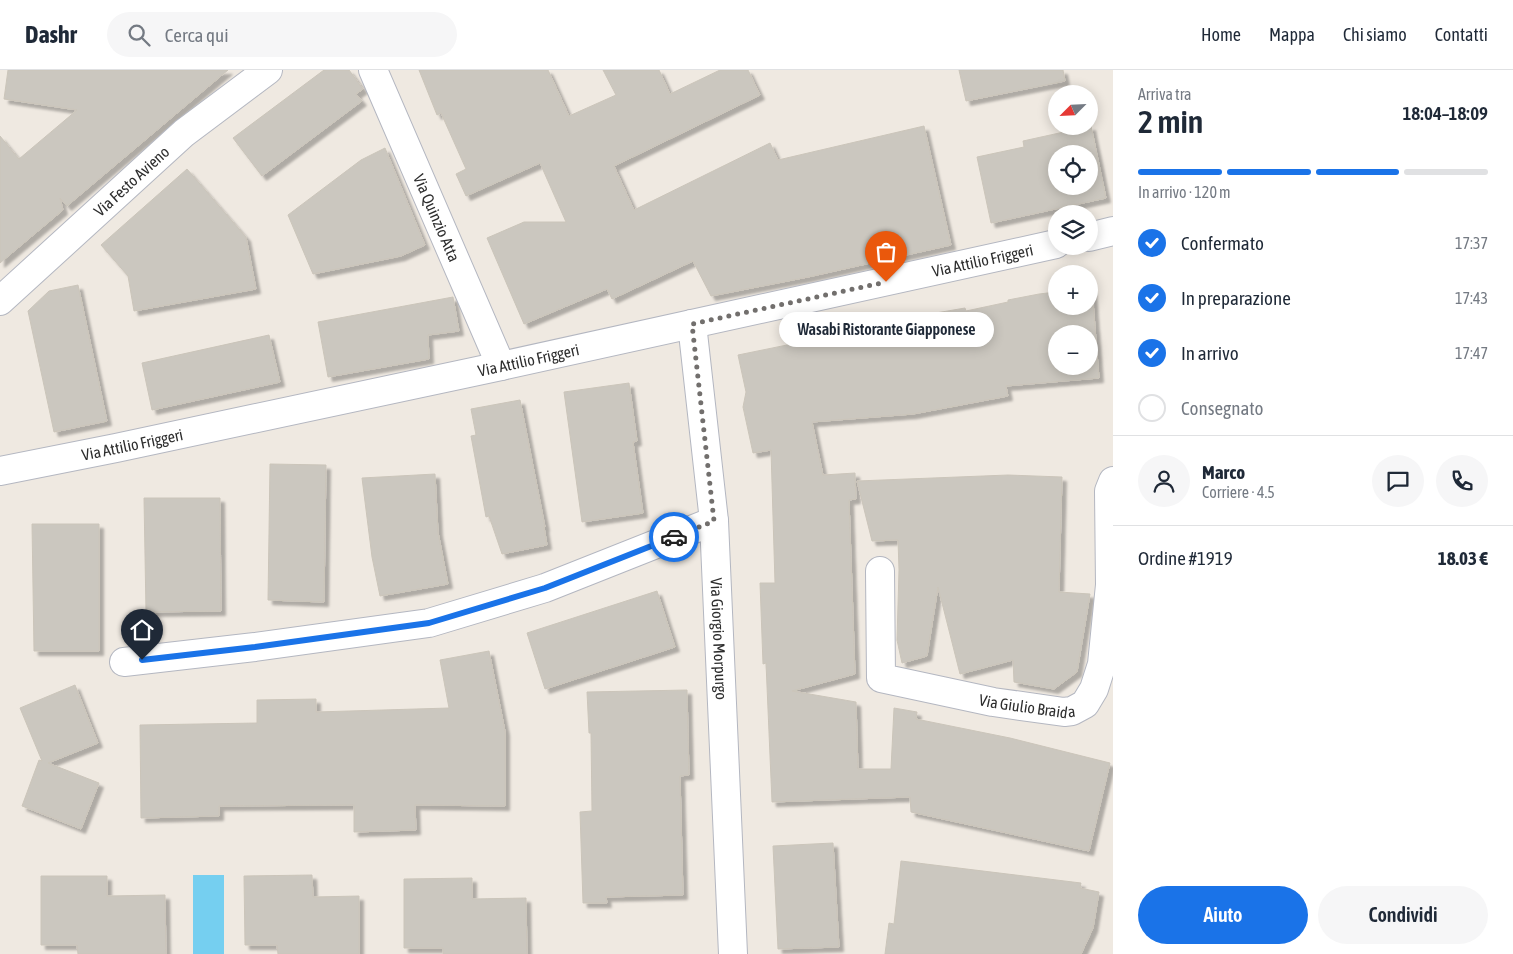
<!DOCTYPE html>
<html lang="it">
<head>
<meta charset="utf-8">
<style>
  :root { --surface:#fff; --page:#f6f6f7; --text:#1f2937; --muted:#747a83; --line:#e0e1e3; --accent:#1a73e8 }
  body { margin:0; font-family:"Asap Condensed",sans-serif; background:var(--page); color:var(--text); height:100vh; display:flex; flex-direction:column; font-size:19px; white-space:nowrap }
  * { box-sizing:border-box; margin:0 }
  p { font-size:16px; color:var(--muted) }
  .icon { flex:none; width:28px; height:28px; fill:none; stroke:currentColor; stroke-width:2; stroke-linecap:round; stroke-linejoin:round }
  .map { position:relative; flex:1; overflow:hidden }
  .details { display:flex; flex-direction:column; background:var(--surface); width:400px }
  .details>* { flex:none }
  .needle { width:32px; rotate:246deg }
  .fabs { position:absolute; left:1048px; top:15px; display:grid; gap:10px }
  .fabs a { display:grid; place-items:center; width:50px; height:50px; border-radius:50%; background:var(--surface); box-shadow:0 2px 12px #0003; font-size:25px }
  .pin { position:absolute; display:grid; place-items:center; width:42px; height:42px; color:#fff; margin:-51px -21px; border-radius:50% 50% 50% 0; rotate:-45deg; box-shadow:0 0 5px #0007 }
  .pin .icon { rotate:45deg }
  .courier { position:absolute; display:grid; place-items:center; width:50px; height:50px; margin:-25px; border:4px solid #1a73e8; border-radius:50%; background:#fff; color:#222; box-shadow:0 1px 6px #0007 }
  .bubble { position:absolute; height:35px; border-radius:18px; background:var(--surface); box-shadow:0 2px 12px #0003; font-size:16px; font-weight:600; line-height:35px; text-align:center }
  .summary em { font-style:normal; font-weight:600 }
  .summary div { display:flex; flex-direction:column-reverse }
  .summary { display:flex; align-items:center; justify-content:space-between; height:85px; padding:0 25px }
  h1 { font-size:32px; font-weight:600; line-height:38px }
  .bar { display:grid; grid-template-columns:repeat(4,1fr); gap:8px 5px; align-content:center; height:60px; padding:0 25px }
  .bar i { height:6px; border-radius:4px; background:var(--line) }
  .bar .selected { background:var(--accent) }
  .bar p { grid-column:span 4 }
  .line { display:flex; align-items:center; gap:12px; padding:0 25px; border-top:1px solid var(--line) }
  .line div { flex:1 }
  .round { display:grid; place-items:center; flex:none; width:52px; height:52px; border-radius:26px; background:var(--page) }
  ol { padding:0 25px; list-style:none }
  li { display:flex; align-items:center; gap:15px; height:55px }
  li p { margin-inline-start:auto }
  li .icon { padding:5px; border-radius:50%; background:var(--accent); color:#fff; stroke-width:4 }
  li:last-child { color:var(--muted) }
  li i { width:28px; height:28px; border:2px solid var(--line); border-radius:50% }
  .primary-button { display:flex; gap:10px; margin-top:auto; padding:10px 25px }
  .primary-button a { flex:1; height:58px; border-radius:30px; background:var(--accent); color:#fff; font-size:20px; font-weight:600; line-height:58px; text-align:center }
  .primary-button a+a { background:var(--page); color:var(--text) }
  header { display:flex; align-items:center; gap:30px; box-sizing:border-box; height:70px; padding:0 25px; background:var(--surface); border-bottom:1px solid var(--line) }
  header strong { font-size:24px }
  nav { display:flex; gap:28px; margin-inline-start:auto; font-size:18px }
  .search { width:350px; height:45px; background:var(--page); display:flex; align-items:center; gap:12px; box-sizing:border-box; padding:0 18px; border-radius:28px; color:var(--muted); font-size:19px }
  main { display:flex; flex:1; min-height:0 }
  .map>svg:first-child { display:block }
</style>
</head>
<body>
<header>
<strong>Dashr</strong>
<div class="search"><svg class="icon" aria-label="search" viewBox="0 0 24 24"><circle cx="10" cy="10" r="6"/><path d="M15 15l6 6"/></svg>Cerca qui</div>
<nav><a>Home</a><a>Mappa</a><a>Chi siamo</a><a>Contatti</a></nav>
</header>
<main>
<div class="map">
<svg width="1113" height="884" viewBox="0 0 1113 884">
  <defs>
    <filter id="shadow"><feDropShadow dx="4.5" dy="4.5" stdDeviation="1" flood-color="#0004"/></filter>
  </defs>
  <rect width="100%" height="100%" fill="#efe9e1"/>
  <rect fill="#75cff0" x="193" y="805" width="31" height="79"/>
  <g fill="#cbc7bf" stroke="#cbc5ba" fill-rule="evenodd" filter="url(#shadow)">
    <path d="M8 0H228L67 136 60 128 63 140 0 193V66L19 89 77 40 4 29Z"/>
    <path d="M324 0H349L363 19 356 24 362 31 262 106 233 68Z"/>
    <path d="M419 0H548L569 46 616 25 603 0H659L670 24 720 0H748L760 25 614 96 634 140 770 73 778 90 924 56 951 175 808 207 711 226 693 191 612 229 607 219 524 254 487 168 524 152H566L540 93 466 126 456 104 466 99 441 43 437 45Z"/>
    <path d="M959 0H1063L1065 11 966 31Z"/>
    <path d="M1091 56 1106 128 991 153 977 87 1024 77 1023 71ZM1056 84H1089V116H1056Z"/>
    <path d="M385 78 425 175 401 186 313 204 288 145 361 90Z"/>
    <path d="M187 99 246 167 256 219 134 241 128 206 101 175Z"/>
    <path d="M78 215 107 351 54 362 28 241 49 221Z"/>
    <path d="M1089 219H1092L1099 308 1006 316 1008 326 913 344 812 352 823 405 855 403 856 429 849 430 855 604 792 621 856 632 858 699H891L894 638 917 642 916 649 1010 668 1110 693 1089 781 911 742 910 727 772 732 766 593 763 594 760 513H775L771 380 753 383 743 337 746 322 738 285 831 266V260L931 253 930 244 965 238 966 241 1008 232V230L1039 224 1056 222V236H1089ZM1056 264H1089V296H1056Z"/>
    <path d="M453 227 459 261 428 265 429 289 328 307 318 252Z"/>
    <path d="M269 265 280 312 152 340 142 293Z"/>
    <path d="M629 313 637 371 633 372 643 443 582 452 564 322Z"/>
    <path d="M520 330 545 457H544L547 475 502 484 489 446 486 447 471 366 476 365 471 339Z"/>
    <path d="M270 394 326 395 324 532 268 530Z"/>
    <path d="M435 404 438 462 448 514 380 526 372 487 362 408Z"/>
    <path d="M1008 405 1062 407 1059 522 1090 524 1077 602 1054 619 1014 612 1013 590 960 604 938 517 927 586 902 593 897 570 899 500 898 470 872 471 857 411Z"/>
    <path d="M144 428H220L221 541 146 542Z"/>
    <path d="M32 454H99V581H34Z"/>
    <path d="M657 521 675 577 545 619 527 563Z"/>
    <path d="M489 581 505 661V736L415 735 416 760 354 762V735L219 736V746L141 748 140 655 257 653V630L316 629V642L449 638 440 590Z"/>
    <path d="M75 615 98 673 48 693 99 713 81 759 22 736 39 690 42 691 20 638Z"/>
    <path d="M687 620 689 705 680 706 683 825 606 827 607 833H583L580 742 592 741 591 663H589L587 622Z"/>
    <path d="M833 773 839 877 778 879 773 776Z"/>
    <path d="M901 791 1081 813 1080 818 1099 822 1093 858 1081 884H885L889 853 894 854Z"/>
    <path d="M312 805 313 827 359 826V884H278L277 875H245L244 806Z"/>
    <path d="M41 806H107V826L165 825 166 884H78L77 875H41Z"/>
    <path d="M472 808V829L526 828 527 884H443V878H404V809Z"/>
  </g>
  <g fill="none" stroke-linecap="round" stroke-linejoin="round">
    <defs>
      <g id="minor">
        <path id="s1" d="M373 0 501 296"/>
        <path d="M1089 167 1113 161"/>
        <path id="s2" d="M0 231 184 63 268 0"/>
        <path id="s3" d="M692 254 714 451 733 884"/>
        <path id="s4" d="M0 401 116 378 501 296 1056 174"/>
        <path id="s5" d="M880 501 881 608 993 632 1064 642 1072 641 1085 634 1094 619 1102 594 1110 515 1109 421 1113 411"/>
        <path d="M124 592 255 577 429 553 545 518 714 451"/>
      </g>
    </defs>
    <use href="#minor" stroke="#b4b7c1" stroke-width="30"/>
    <use href="#minor" stroke="#fff" stroke-width="28"/>
  </g>
  <g fill="none" stroke-linecap="round" stroke-linejoin="round">
    <path stroke="#726f6d" stroke-width="5" stroke-dasharray="0 9" d="M674 467 714 451 692 254 886 212"/>
    <path stroke="#1a73e8" stroke-width="6" d="M142 590 255 577 429 553 545 518 674 467"/>
  </g>
  <g text-anchor="middle" stroke-width="5" stroke-linejoin="round" paint-order="stroke">
    <g font-size="16" fill="#2e2e2e" stroke="#fff">
      <text dy="6" stroke="none"><textPath href="#s2" startOffset="178">Via Festo Avieno</textPath></text>
      <text dy="6" stroke="none"><textPath href="#s1" startOffset="161">Via Quinzio Atta</textPath></text>
      <text dy="6" stroke="none"><textPath href="#s4" startOffset="1005">Via Attilio Friggeri</textPath></text>
      <text dy="6" stroke="none"><textPath href="#s4" startOffset="540">Via Attilio Friggeri</textPath></text>
      <text dy="6" stroke="none"><textPath href="#s4" startOffset="135">Via Attilio Friggeri</textPath></text>
      <text dy="6" stroke="none"><textPath href="#s3" startOffset="316">Via Giorgio Morpurgo</textPath></text>
      <text dy="6" stroke="none"><textPath href="#s5" startOffset="256">Via Giulio Braida</textPath></text>
    </g>
  </g>
</svg>
<div class="fabs">
<a><svg class="needle" viewBox="-14 -14 28 28"><path d="M0-13l5 13h-10z" fill="#e53935"/><path d="M0 13l5-13h-10z" fill="#747a83"/></svg></a>
<a><svg class="icon" aria-label="locate" viewBox="0 0 24 24"><circle cx="12" cy="12" r="6"/><path d="M12 2v4M12 18v4M2 12h4M18 12h4"/></svg></a>
<a><svg class="icon" aria-label="layers" viewBox="0 0 24 24"><path d="M12 4l9 5-9 5-9-5zM3 14l9 5 9-5"/></svg></a>
<a>+</a>
<a>−</a>
</div>
<div class="pin" style="left:886px;top:212px;background:#ea580c"><svg class="icon" aria-label="bag" viewBox="0 0 24 24"><path d="M5 8h14l-1 12H6zM9 8a3 3 0 0 1 6 0"/></svg></div>
<div class="pin" style="left:142px;top:590px;background:#1f2937"><svg class="icon" aria-label="home" viewBox="0 0 24 24"><path d="M3 11l9-7 9 7M6 9v11h12V9"/></svg></div>
<div class="courier" style="left:674px;top:467px"><svg class="icon" aria-label="car" viewBox="0 0 24 24"><path d="M5 17H2v-5l4-1 3-4h7l3 4 3 1v5h-3M9 17h6M6 11h13"/><circle cx="7" cy="17" r="2"/><circle cx="17" cy="17" r="2"/></svg></div>
<div class="bubble" style="left:779px;top:242px;width:215px">Wasabi Ristorante Giapponese</div>
</div>
<section class="details">
<div class="summary"><div><h1>2 min</h1><p>Arriva tra</p></div><em>18:04–18:09</em></div>
<div class="bar"><i class="selected"></i><i class="selected"></i><i class="selected"></i><i></i><p>In arrivo · 120 m</p></div>
<ol>
<li><svg class="icon" aria-label="check" viewBox="0 0 24 24"><path d="M5 12l5 5 9-10"/></svg>Confermato<p>17:37</p></li>
<li><svg class="icon" aria-label="check" viewBox="0 0 24 24"><path d="M5 12l5 5 9-10"/></svg>In preparazione<p>17:43</p></li>
<li><svg class="icon" aria-label="check" viewBox="0 0 24 24"><path d="M5 12l5 5 9-10"/></svg>In arrivo<p>17:47</p></li>
<li><i></i>Consegnato</li>
</ol>
<div class="line" style="height:90px"><a class="round"><svg class="icon" aria-label="person" viewBox="0 0 24 24"><circle cx="12" cy="8" r="4"/><path d="M4 21q1-7 8-7t8 7"/></svg></a><div><b>Marco</b><p>Corriere · 4.5</p></div><a class="round"><svg class="icon" aria-label="chat" viewBox="0 0 24 24"><path d="M4 5h16v11H9l-5 4z"/></svg></a><a class="round"><svg class="icon" aria-label="phone" viewBox="0 0 24 24"><path d="M5 4h4l2 5-3 2q2 4 5 5l2-3 5 2v4C11 20 4 13 5 4z"/></svg></a></div>
<div class="line" style="height:65px"><div>Ordine #1919</div><b>18.03 €</b></div>
<div class="primary-button"><a>Aiuto</a><a>Condividi</a></div>
</section>
</main>
</body>
</html>
